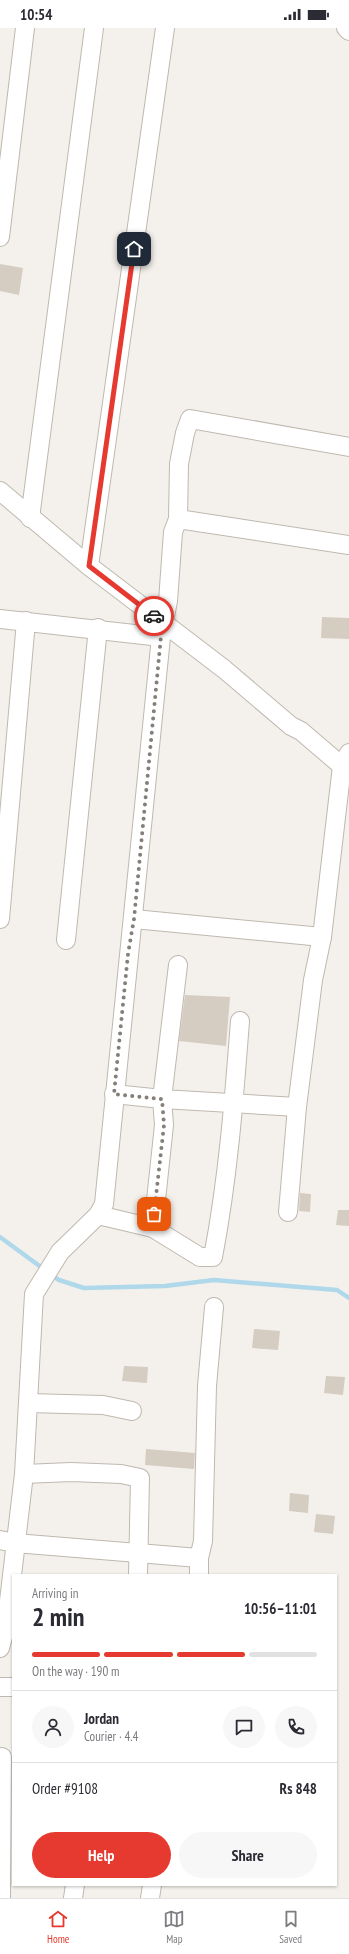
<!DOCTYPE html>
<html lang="en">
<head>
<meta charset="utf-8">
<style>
  :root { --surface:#fff; --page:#f7f7f7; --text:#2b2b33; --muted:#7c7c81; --line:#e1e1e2; --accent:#e63a31 }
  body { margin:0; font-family:"PT Sans Narrow",sans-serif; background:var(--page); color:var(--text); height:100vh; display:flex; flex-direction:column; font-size:15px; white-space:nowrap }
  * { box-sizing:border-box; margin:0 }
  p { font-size:13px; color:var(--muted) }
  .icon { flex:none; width:22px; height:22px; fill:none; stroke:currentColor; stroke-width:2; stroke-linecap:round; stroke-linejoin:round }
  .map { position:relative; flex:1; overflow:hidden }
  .side { position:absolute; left:12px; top:1546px; width:325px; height:312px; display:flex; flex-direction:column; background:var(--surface); border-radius:0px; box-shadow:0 1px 3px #0004 }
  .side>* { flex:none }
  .pin { position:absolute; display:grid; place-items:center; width:34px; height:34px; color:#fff; margin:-17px; border-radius:8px; box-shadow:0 2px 6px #0006 }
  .courier { position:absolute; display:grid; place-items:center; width:40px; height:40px; margin:-20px; border:3px solid #e63a31; border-radius:50%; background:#fff; color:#222; box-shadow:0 1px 5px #0007 }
  .overview em { font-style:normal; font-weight:600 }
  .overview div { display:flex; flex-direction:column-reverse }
  .overview { display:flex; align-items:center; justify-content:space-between; height:68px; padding:0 20px }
  h1 { font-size:26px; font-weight:600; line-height:30px }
  .bar { display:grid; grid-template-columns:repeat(4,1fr); gap:6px 4px; align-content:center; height:48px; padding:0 20px }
  .bar i { height:5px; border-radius:3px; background:var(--line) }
  .bar .selected { background:var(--accent) }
  .bar p { grid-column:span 4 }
  .line { display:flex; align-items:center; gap:10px; padding:0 20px; border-top:1px solid var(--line) }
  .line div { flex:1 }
  .round { display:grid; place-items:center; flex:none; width:42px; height:42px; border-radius:21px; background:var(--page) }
  .cta { display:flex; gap:8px; margin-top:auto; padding:8px 20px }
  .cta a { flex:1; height:46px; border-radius:24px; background:var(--accent); color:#fff; font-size:16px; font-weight:600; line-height:46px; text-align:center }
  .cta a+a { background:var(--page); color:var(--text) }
  .status { display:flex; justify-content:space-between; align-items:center; height:28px; padding:0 20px; background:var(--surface); direction:ltr }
  .status svg { height:11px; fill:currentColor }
  .tabs { display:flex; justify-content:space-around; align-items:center; height:56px; border-top:1px solid var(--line); background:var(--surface); font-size:11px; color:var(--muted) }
  .tabs a { display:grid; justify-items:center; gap:2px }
  .tabs .selected { color:var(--accent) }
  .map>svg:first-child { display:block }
</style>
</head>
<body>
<div class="status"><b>10:54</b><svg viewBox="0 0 49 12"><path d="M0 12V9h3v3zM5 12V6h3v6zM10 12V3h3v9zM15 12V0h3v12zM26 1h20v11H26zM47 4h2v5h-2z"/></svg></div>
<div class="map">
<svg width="349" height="1870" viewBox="0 0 349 1870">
  <rect width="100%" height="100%" fill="#f4f1ec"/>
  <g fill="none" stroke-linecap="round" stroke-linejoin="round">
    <g stroke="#afd8eb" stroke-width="4.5">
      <path d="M0 1209 45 1242"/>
      <path d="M51 1247 59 1252 84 1260 165 1258 214 1252 337 1262 349 1270"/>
    </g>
  </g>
  <g fill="#d5ccc2">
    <path d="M0 236 23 240 19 267 0 263Z"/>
    <path d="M322 589 349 590V611L321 610Z"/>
    <path d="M185 967 230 969 226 1018 179 1013Z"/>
    <path d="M300 1165 311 1166 310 1184 299 1183Z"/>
    <path d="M338 1182H349V1198L336 1197Z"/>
    <path d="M254 1301 280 1303 278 1322 252 1320Z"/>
    <path d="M124 1338 148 1339 147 1355 122 1353Z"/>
    <path d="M326 1348 345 1349 343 1367 324 1365Z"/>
    <path d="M146 1421 195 1425 194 1441 145 1437Z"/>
    <path d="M290 1465 309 1467 308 1485 289 1483Z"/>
    <path d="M316 1486 335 1488 333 1506 314 1504Z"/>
  </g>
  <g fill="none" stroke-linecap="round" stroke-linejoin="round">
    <defs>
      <g id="minor">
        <path d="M346 0 349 3"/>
        <path d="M0 209 25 0"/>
        <path d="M0 463 89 538 224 641 291 698 301 703 342 738 349 742"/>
        <path d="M30 490 94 0"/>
        <path d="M178 491 349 517"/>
        <path d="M89 538 165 0"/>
        <path d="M0 591 161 609"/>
        <path d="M0 891 26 593"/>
        <path d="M134 891 322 909"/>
        <path d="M66 912 98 600"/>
        <path d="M178 937 162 1071 297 1079"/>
        <path d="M114 1066 162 1071 164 1097 153 1200"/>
        <path d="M288 1184 297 1079 313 952 322 909 342 738 349 725"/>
        <path d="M98 1187 153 1200 200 1229H213C228 1151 234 1072 240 993"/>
        <path d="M28 1375 103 1377 132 1383"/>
        <path d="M24 1446 71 1444 121 1446 140 1450 138 1547"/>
        <path d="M0 1512 15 1515 199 1530"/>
        <path d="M199 1547V1530L203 1513 207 1358 214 1279"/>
        <path d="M0 1620 6 1598 24 1446 34 1266 60 1224 98 1187 104 1176 161 609 168 573 173 504 178 491 179 436 185 405 190 391 349 419"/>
        <path d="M0 1659H13"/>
        <path d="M1 1870 2 1729"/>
        <path d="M73 1870 75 1857"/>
        <path d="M150 1870 152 1857"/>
      </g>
    </defs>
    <use href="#minor" stroke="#bfb8af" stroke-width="20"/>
    <use href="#minor" stroke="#fff" stroke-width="18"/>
  </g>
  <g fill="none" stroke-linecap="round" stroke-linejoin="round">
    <path stroke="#847f78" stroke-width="4" stroke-dasharray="0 7.2" d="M154 588 164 596 161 608 134 891 128 926 114 1066 162 1071 164 1097 154 1186"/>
    <path stroke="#e63a31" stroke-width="5" d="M134 221 89 538 154 588"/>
  </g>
</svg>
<div class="pin" style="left:154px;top:1186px;background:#ea580c"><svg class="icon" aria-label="bag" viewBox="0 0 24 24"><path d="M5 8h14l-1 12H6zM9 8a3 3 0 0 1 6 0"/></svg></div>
<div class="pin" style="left:134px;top:221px;background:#1f2937"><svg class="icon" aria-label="home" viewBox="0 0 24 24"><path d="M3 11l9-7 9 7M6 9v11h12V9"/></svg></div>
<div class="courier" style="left:154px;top:588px"><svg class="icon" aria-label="car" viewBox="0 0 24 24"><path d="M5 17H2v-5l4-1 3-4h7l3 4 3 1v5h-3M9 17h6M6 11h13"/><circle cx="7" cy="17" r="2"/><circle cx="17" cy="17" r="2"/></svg></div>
<section class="side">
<div class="overview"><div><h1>2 min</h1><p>Arriving in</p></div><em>10:56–11:01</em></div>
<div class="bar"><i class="selected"></i><i class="selected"></i><i class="selected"></i><i></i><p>On the way · 190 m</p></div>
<div class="line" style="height:72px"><a class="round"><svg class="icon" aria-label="person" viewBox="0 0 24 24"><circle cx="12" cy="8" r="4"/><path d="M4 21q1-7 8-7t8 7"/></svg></a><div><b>Jordan</b><p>Courier · 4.4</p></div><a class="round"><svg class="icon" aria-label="chat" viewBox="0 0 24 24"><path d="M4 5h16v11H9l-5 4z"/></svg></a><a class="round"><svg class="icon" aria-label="phone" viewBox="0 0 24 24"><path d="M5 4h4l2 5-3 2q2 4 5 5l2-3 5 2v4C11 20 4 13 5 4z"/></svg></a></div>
<div class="line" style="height:52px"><div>Order #9108</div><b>Rs 848</b></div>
<div class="cta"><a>Help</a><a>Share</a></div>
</section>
</div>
<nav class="tabs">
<a class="selected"><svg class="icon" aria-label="home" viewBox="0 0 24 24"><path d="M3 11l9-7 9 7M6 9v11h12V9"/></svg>Home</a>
<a><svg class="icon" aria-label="map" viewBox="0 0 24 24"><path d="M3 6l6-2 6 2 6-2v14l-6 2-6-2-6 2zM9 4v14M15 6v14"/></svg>Map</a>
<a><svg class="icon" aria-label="saved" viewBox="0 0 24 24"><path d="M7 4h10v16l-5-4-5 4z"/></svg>Saved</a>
</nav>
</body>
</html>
